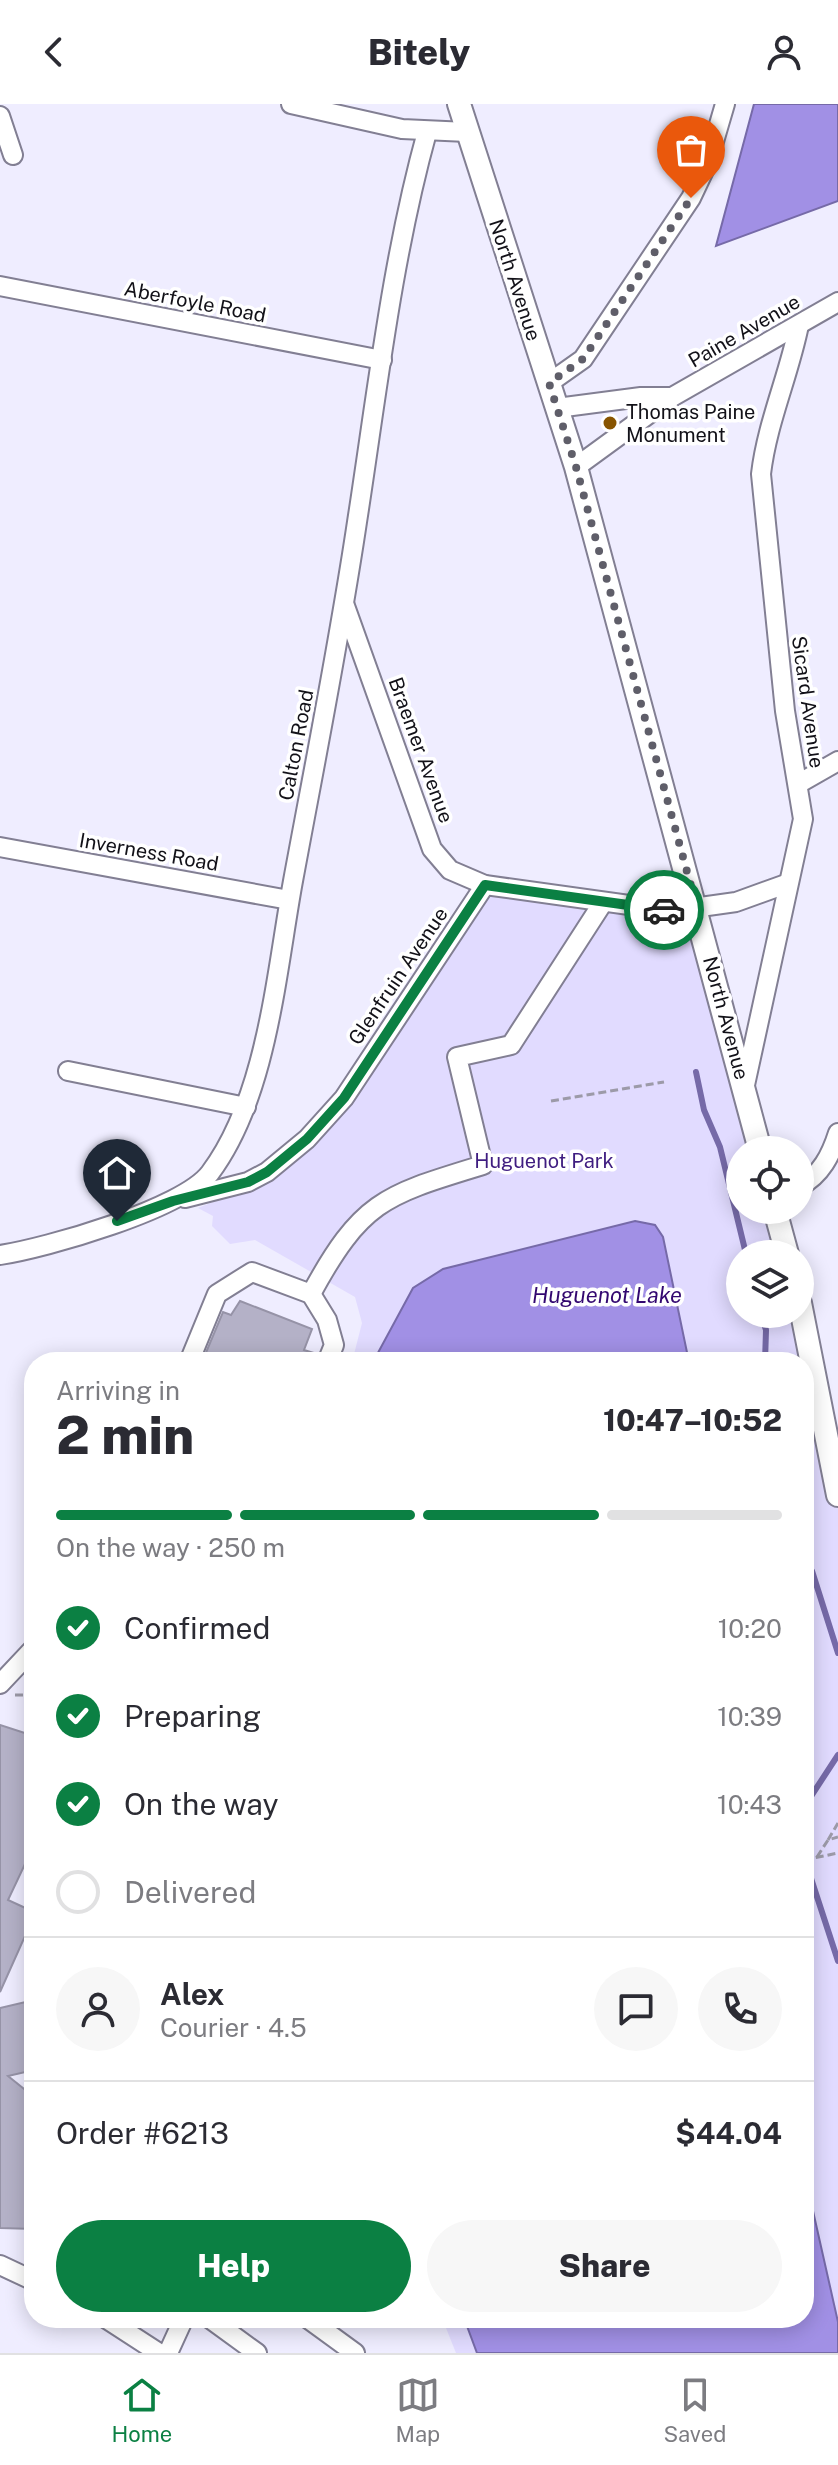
<!DOCTYPE html>
<html lang="en">
<head>
<meta charset="utf-8">
<style>
  :root { --surface:#fff; --page:#f7f7f7; --text:#2b2b33; --muted:#7c7c81; --line:#e1e1e2; --accent:#0b8043 }
  body { margin:0; font-family:"Public Sans",sans-serif; background:var(--page); color:var(--text); height:100vh; display:flex; flex-direction:column; font-size:30px; white-space:nowrap }
  * { box-sizing:border-box; margin:0 }
  p { font-size:26px; color:var(--muted) }
  .icon { flex:none; width:44px; height:44px; fill:none; stroke:currentColor; stroke-width:2; stroke-linecap:round; stroke-linejoin:round }
  .map { position:relative; flex:1; overflow:hidden }
  .sheet { position:absolute; left:24px; top:1248px; width:790px; height:976px; display:flex; flex-direction:column; background:var(--surface); border-radius:32px; box-shadow:0 4px 20px #0003 }
  .sheet>* { flex:none }
  .buttons { position:absolute; left:726px; top:1032px; display:grid; gap:16px }
  .buttons a { display:grid; place-items:center; width:88px; height:88px; border-radius:50%; background:var(--surface); box-shadow:0 4px 20px #0003; font-size:40px }
  .pin { position:absolute; display:grid; place-items:center; width:68px; height:68px; color:#fff; margin:-82px -34px; border-radius:50% 50% 50% 0; rotate:-45deg; box-shadow:0 0 8px #0007 }
  .pin .icon { rotate:45deg }
  .courier { position:absolute; display:grid; place-items:center; width:80px; height:80px; margin:-40px; border:6px solid #0b8043; border-radius:50%; background:#fff; color:#222; box-shadow:0 2px 10px #0007 }
  .overview em { font-style:normal; font-weight:800 }
  .overview div { display:flex; flex-direction:column-reverse }
  .overview { display:flex; align-items:center; justify-content:space-between; height:136px; padding:0 32px }
  h1 { font-size:52px; font-weight:800; line-height:60px }
  .bar { display:grid; grid-template-columns:repeat(4,1fr); gap:12px 8px; align-content:center; height:96px; padding:0 32px }
  .bar i { height:10px; border-radius:6px; background:var(--line) }
  .bar .selected { background:var(--accent) }
  .bar p { grid-column:span 4 }
  .line { display:flex; align-items:center; gap:20px; padding:0 32px; border-top:2px solid var(--line) }
  .line div { flex:1 }
  .round { display:grid; place-items:center; flex:none; width:84px; height:84px; border-radius:42px; background:var(--page) }
  ol { padding:0 32px; list-style:none }
  li { display:flex; align-items:center; gap:24px; height:88px }
  li p { margin-inline-start:auto }
  li .icon { padding:8px; border-radius:50%; background:var(--accent); color:#fff; stroke-width:4 }
  li:last-child { color:var(--muted) }
  li i { width:44px; height:44px; border:4px solid var(--line); border-radius:50% }
  .cta { display:flex; gap:16px; margin-top:auto; padding:16px 32px }
  .cta a { flex:1; height:92px; border-radius:48px; background:var(--accent); color:#fff; font-size:32px; font-weight:800; line-height:92px; text-align:center }
  .cta a+a { background:var(--page); color:var(--text) }
  header { display:flex; justify-content:space-between; align-items:center; height:104px; padding:0 32px; background:var(--surface); font-size:36px; font-weight:800 }
  .tab-bar { display:flex; justify-content:space-around; align-items:center; height:112px; border-top:2px solid var(--line); background:var(--surface); font-size:22px; color:var(--muted) }
  .tab-bar a { display:grid; justify-items:center; gap:4px }
  .tab-bar .selected { color:var(--accent) }
  .map>svg:first-child { display:block }
</style>
</head>
<body>
<header><svg class="icon" aria-label="back" viewBox="0 0 24 24"><path d="M15 5l-7 7 7 7"/></svg>Bitely<svg class="icon" aria-label="person" viewBox="0 0 24 24"><circle cx="12" cy="8" r="4"/><path d="M4 21q1-7 8-7t8 7"/></svg></header>
<div class="map">
<svg width="838" height="2249" viewBox="0 0 838 2249">
  <rect width="100%" height="100%" fill="#efedff"/>
  <g fill="#e1dbff">
    <path d="M488 788 690 818 748 1046H740V1106H763L774 1150H740V1210H789L802 1258H352L362 1219 355 1193 255 1136 230 1140 212 1122 213 1112 198 1104 250 1083 332 1020Z"/>
    <path d="M804 1266 838 1389V2249H456L442 2214H804Z"/>
  </g>
  <g fill="#a190e5" stroke="#766aa8" stroke-width="2">
    <path d="M754 0H838V97L716 142Z"/>
    <path d="M635 1117 655 1121 663 1133 689 1258H373L413 1184 443 1165Z"/>
    <path d="M804 2067 838 2218V2249H477L464 2214H804Z"/>
  </g>
  <g fill="none" stroke-linecap="round" stroke-linejoin="round">
    <g stroke="#766aa8" stroke-width="6">
      <path d="M696 968 704 1006 720 1043 746 1150"/>
      <path d="M761 1210 766 1226 765 1258"/>
      <path d="M804 1454 812 1467 838 1549"/>
      <path d="M804 1703 838 1651"/>
      <path d="M804 1753 838 1857"/>
    </g>
  </g>
  <g fill="#b4b1c7" stroke="#9693a7" stroke-width="2">
    <path d="M240 1197 312 1225 304 1246 317 1250 315 1258H202L223 1208 231 1211Z"/>
    <path d="M0 1621 34 1632V1741L8 1796 34 1808V1812L0 1888Z"/>
    <path d="M34 1896V1966L8 1972 34 1993V2125L0 2124V1904Z"/>
  </g>
  <g fill="none" stroke-linecap="round" stroke-linejoin="round">
    <defs>
      <g id="minor">
        <path d="M291 0 402 25 467 28"/>
        <path d="M0 12 13 51"/>
        <path d="M0 182 382 256"/>
        <path d="M549 279 583 255 691 94 708 58 725 0"/>
        <path d="M557 304 641 293H672"/>
        <path d="M576 363 672 293 838 198"/>
        <path d="M345 502 432 745 450 766 485 781 672 807 736 798 786 780"/>
        <path d="M798 680 838 657"/>
        <path d="M0 743 289 796"/>
        <path d="M68 967 246 1003"/>
        <path d="M745 981 803 715 785 607 761 370C767 319 789 271 799 221"/>
        <path d="M800 1082C821 1071 831 1051 838 1029"/>
        <path d="M185 1094 248 1078 267 1068 307 1035 344 994 485 781"/>
        <path d="M0 1151C46 1144 183 1105 210 1069 267 993 276 870 293 777 315 658 339 539 357 418 377 289 392 154 427 28"/>
        <path d="M311 1190C362 1096 385 1091 483 1061L457 953 511 941 602 800"/>
        <path d="M189 1258 217 1190 252 1168 311 1190 327 1216 334 1241 327 1258"/>
        <path d="M0 1580 34 1544"/>
        <path d="M0 2161 34 2177"/>
        <path d="M105 2214 159 2249"/>
        <path d="M209 2214 257 2249"/>
        <path d="M307 2214 355 2249"/>
        <path d="M168 2249 184 2214"/>
      </g>
      <g id="major">
        <path d="M459 0 576 363 760 1046"/>
        <path d="M775 1106 787 1150"/>
        <path d="M800 1199 838 1391"/>
      </g>
    </defs>
    <use href="#minor" stroke="#827f93" stroke-width="22"/>
    <use href="#major" stroke="#827f93" stroke-width="26"/>
    <g stroke="#9c9aa8" stroke-width="3" stroke-dasharray="8 4" stroke-linecap="butt">
      <path d="M551 997 664 978"/>
      <path d="M15 1591H34"/>
      <path d="M828 1736 838 1719"/>
      <path d="M817 1753 828 1736 838 1733"/>
      <path d="M804 1756 838 1749"/>
    </g>
    <use href="#minor" stroke="#fff" stroke-width="18"/>
    <use href="#major" stroke="#fff" stroke-width="22"/>
  </g>
  <g fill="none" stroke-linecap="round" stroke-linejoin="round">
    <path stroke="#5f5e69" stroke-width="8" stroke-dasharray="0 14.4" d="M664 806 697 804 576 363 549 279 583 255 691 94"/>
    <path stroke="#0b8043" stroke-width="10" d="M117 1117 173 1097 248 1078 267 1068 307 1035 344 994 485 781 664 806"/>
  </g>
  <circle fill="#885400" stroke="#fff" stroke-width="3" cx="610" cy="319" r="8"/>
  <g text-anchor="middle" stroke-width="7" stroke-linejoin="round" paint-order="stroke">
    <g font-size="20" fill="#121118" stroke="#fff">
      <text transform="translate(515 176) rotate(72)" y="7">North Avenue</text>
      <text transform="translate(195 198) rotate(11)" y="7">Aberfoyle Road</text>
      <text transform="translate(744 227) rotate(-30)" y="7">Paine Avenue</text>
      <text transform="translate(808 598) rotate(82)" y="7">Sicard Avenue</text>
      <text transform="translate(296 641) rotate(-79)" y="7">Calton Road</text>
      <text transform="translate(421 646) rotate(70)" y="7">Braemer Avenue</text>
      <text transform="translate(149 748) rotate(10)" y="7">Inverness Road</text>
      <text transform="translate(398 872) rotate(-56)" y="7">Glenfruin Avenue</text>
      <text transform="translate(726 914) rotate(75)" y="7">North Avenue</text>
    </g>
    <g font-size="20" fill="#121118" stroke="#fff" text-anchor="start">
      <text x="626" y="315">Thomas Paine<tspan x="626" dy="23">Monument</tspan></text>
    </g>
    <g font-size="20" fill="#3f1d80" stroke="#fff">
      <text x="544" y="1064">Huguenot Park</text>
    </g>
    <g font-size="22" font-style="italic" fill="#330870" stroke="#fff">
      <text x="607" y="1199">Huguenot Lake</text>
    </g>
  </g>
</svg>
<div class="buttons">
<a><svg class="icon" aria-label="locate" viewBox="0 0 24 24"><circle cx="12" cy="12" r="6"/><path d="M12 2v4M12 18v4M2 12h4M18 12h4"/></svg></a>
<a><svg class="icon" aria-label="layers" viewBox="0 0 24 24"><path d="M12 4l9 5-9 5-9-5zM3 14l9 5 9-5"/></svg></a>
</div>
<div class="pin" style="left:691px;top:94px;background:#ea580c"><svg class="icon" aria-label="bag" viewBox="0 0 24 24"><path d="M5 8h14l-1 12H6zM9 8a3 3 0 0 1 6 0"/></svg></div>
<div class="pin" style="left:117px;top:1117px;background:#1f2937"><svg class="icon" aria-label="home" viewBox="0 0 24 24"><path d="M3 11l9-7 9 7M6 9v11h12V9"/></svg></div>
<div class="courier" style="left:664px;top:806px"><svg class="icon" aria-label="car" viewBox="0 0 24 24"><path d="M5 17H2v-5l4-1 3-4h7l3 4 3 1v5h-3M9 17h6M6 11h13"/><circle cx="7" cy="17" r="2"/><circle cx="17" cy="17" r="2"/></svg></div>
<section class="sheet">
<div class="overview"><div><h1>2 min</h1><p>Arriving in</p></div><em>10:47–10:52</em></div>
<div class="bar"><i class="selected"></i><i class="selected"></i><i class="selected"></i><i></i><p>On the way · 250 m</p></div>
<ol>
<li><svg class="icon" aria-label="check" viewBox="0 0 24 24"><path d="M5 12l5 5 9-10"/></svg>Confirmed<p>10:20</p></li>
<li><svg class="icon" aria-label="check" viewBox="0 0 24 24"><path d="M5 12l5 5 9-10"/></svg>Preparing<p>10:39</p></li>
<li><svg class="icon" aria-label="check" viewBox="0 0 24 24"><path d="M5 12l5 5 9-10"/></svg>On the way<p>10:43</p></li>
<li><i></i>Delivered</li>
</ol>
<div class="line" style="height:144px"><a class="round"><svg class="icon" aria-label="person" viewBox="0 0 24 24"><circle cx="12" cy="8" r="4"/><path d="M4 21q1-7 8-7t8 7"/></svg></a><div><b>Alex</b><p>Courier · 4.5</p></div><a class="round"><svg class="icon" aria-label="chat" viewBox="0 0 24 24"><path d="M4 5h16v11H9l-5 4z"/></svg></a><a class="round"><svg class="icon" aria-label="phone" viewBox="0 0 24 24"><path d="M5 4h4l2 5-3 2q2 4 5 5l2-3 5 2v4C11 20 4 13 5 4z"/></svg></a></div>
<div class="line" style="height:104px"><div>Order #6213</div><b>$44.04</b></div>
<div class="cta"><a>Help</a><a>Share</a></div>
</section>
</div>
<nav class="tab-bar">
<a class="selected"><svg class="icon" aria-label="home" viewBox="0 0 24 24"><path d="M3 11l9-7 9 7M6 9v11h12V9"/></svg>Home</a>
<a><svg class="icon" aria-label="map" viewBox="0 0 24 24"><path d="M3 6l6-2 6 2 6-2v14l-6 2-6-2-6 2zM9 4v14M15 6v14"/></svg>Map</a>
<a><svg class="icon" aria-label="saved" viewBox="0 0 24 24"><path d="M7 4h10v16l-5-4-5 4z"/></svg>Saved</a>
</nav>
</body>
</html>
